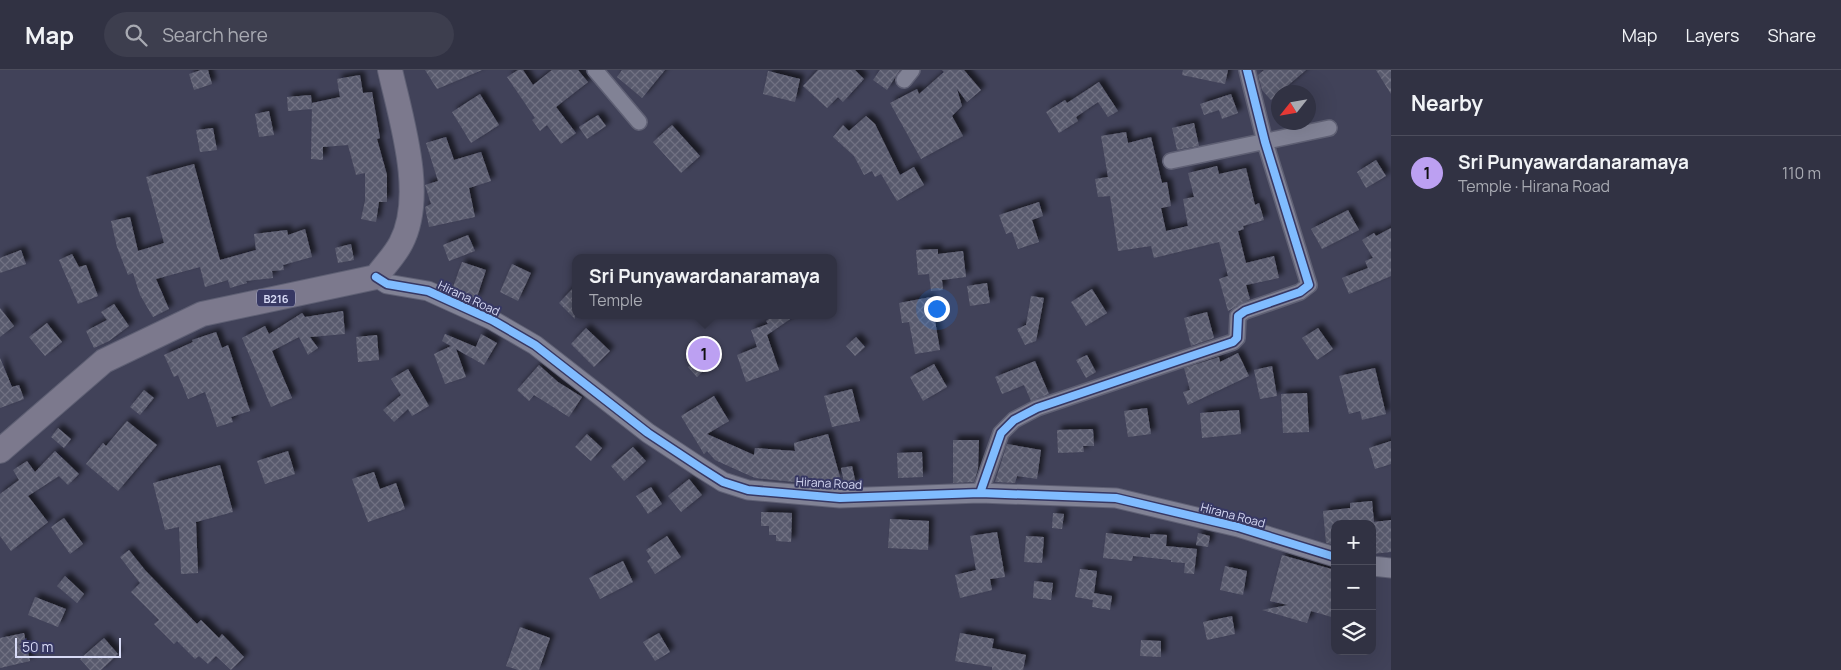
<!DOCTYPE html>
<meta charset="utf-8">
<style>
:root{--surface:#313243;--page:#3d3e4e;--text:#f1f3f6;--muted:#a8aab2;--line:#4c4d5c;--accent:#bca0f2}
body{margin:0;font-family:Manrope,sans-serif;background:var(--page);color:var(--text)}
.controls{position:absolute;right:15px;bottom:15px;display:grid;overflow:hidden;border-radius:10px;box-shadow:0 5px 20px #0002}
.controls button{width:45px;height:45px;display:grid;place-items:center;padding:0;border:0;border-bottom:1px solid var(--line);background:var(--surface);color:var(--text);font:25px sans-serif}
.compass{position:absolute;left:1271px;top:15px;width:45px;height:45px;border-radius:50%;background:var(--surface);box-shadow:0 5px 20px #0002;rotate:239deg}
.scale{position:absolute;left:15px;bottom:12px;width:106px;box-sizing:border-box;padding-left:5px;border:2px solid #d7daf5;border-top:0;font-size:14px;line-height:18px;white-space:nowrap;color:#d7daf5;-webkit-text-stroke:4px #373863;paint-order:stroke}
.you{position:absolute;left:936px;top:238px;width:18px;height:18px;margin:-12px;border:4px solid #fff;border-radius:50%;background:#1a73e8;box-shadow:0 0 0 8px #1a73e833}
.badge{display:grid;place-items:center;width:32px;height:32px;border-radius:50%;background:var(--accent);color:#111;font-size:16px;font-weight:700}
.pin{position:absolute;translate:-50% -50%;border:2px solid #fff;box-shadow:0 1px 5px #0006}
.popup{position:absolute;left:572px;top:184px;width:265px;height:65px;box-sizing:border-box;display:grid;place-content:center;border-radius:10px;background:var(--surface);filter:drop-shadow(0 1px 4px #0005);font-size:16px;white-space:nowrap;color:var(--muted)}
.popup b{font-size:19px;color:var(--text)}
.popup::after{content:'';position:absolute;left:50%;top:100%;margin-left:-10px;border:10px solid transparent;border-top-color:var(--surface)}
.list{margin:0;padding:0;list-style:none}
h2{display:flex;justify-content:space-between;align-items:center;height:65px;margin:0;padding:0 20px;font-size:21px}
h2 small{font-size:16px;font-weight:400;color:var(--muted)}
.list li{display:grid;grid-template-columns:32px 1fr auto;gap:15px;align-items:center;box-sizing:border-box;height:75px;padding:0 20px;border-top:1px solid var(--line)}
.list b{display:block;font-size:19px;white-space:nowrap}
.list p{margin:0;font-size:16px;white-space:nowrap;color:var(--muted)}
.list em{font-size:16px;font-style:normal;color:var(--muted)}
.icon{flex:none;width:28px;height:28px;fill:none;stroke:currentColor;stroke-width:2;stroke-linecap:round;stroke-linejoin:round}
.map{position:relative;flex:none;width:1391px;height:600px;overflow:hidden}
header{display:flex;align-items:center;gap:30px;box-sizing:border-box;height:70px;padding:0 25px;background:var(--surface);border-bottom:1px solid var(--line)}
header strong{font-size:24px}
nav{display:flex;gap:28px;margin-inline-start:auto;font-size:18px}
.search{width:350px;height:45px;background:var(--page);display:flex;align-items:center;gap:12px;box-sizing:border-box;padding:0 18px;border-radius:28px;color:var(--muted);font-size:19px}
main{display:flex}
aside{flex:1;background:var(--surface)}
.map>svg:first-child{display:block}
</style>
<header>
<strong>Map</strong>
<div class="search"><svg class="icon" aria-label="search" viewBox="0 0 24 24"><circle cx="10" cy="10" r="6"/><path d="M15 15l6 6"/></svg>Search here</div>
<nav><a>Map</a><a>Layers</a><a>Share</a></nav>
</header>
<main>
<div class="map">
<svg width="1391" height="600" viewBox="0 0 1391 600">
<defs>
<pattern id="building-cross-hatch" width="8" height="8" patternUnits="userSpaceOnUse" patternTransform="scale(1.25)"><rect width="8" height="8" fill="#595a6d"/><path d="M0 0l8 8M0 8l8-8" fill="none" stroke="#707182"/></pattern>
<filter id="shadow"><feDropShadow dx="4.5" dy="-4.5" stdDeviation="2.5" flood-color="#0009"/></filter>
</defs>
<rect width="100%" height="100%" fill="#414259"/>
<path fill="url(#building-cross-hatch)" filter="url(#shadow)" d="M201 0H208L212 14 194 20 189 4Z
M425 0H482L437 19Z
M518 0H523L533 15 552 0H578L588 12 556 37 576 63 561 74 547 55 540 61 532 50 535 48 507 7Z
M622 0H665L642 28 617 7Z
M818 0H855L864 9 843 32 838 27 827 38 803 16Z
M880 0H900L887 20 873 10Z
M942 0H964L981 20 967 32 957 19 962 36 952 46 963 66 921 89 890 33 917 19 919 24 944 2Z
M1183 0H1228L1225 14 1182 5Z
M1264 0H1306L1271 30 1262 20 1258 5Z
M1376 0H1391V24Z
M768 1 800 9 795 32 763 24Z
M360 5 363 23 372 22 380 68 377 69 387 105V132H379L376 152 361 149 365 131V103L356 105 348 75 323 77V90L311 89 312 33 340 27 337 9Z
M1099 12 1118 41 1108 47 1098 32 1076 47 1078 51 1059 63 1046 42 1065 30 1067 33Z
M480 24 499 55 471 73 452 42Z
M1231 24 1238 43 1222 49 1219 40 1204 45 1200 34Z
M311 25 312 39 288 41 287 27Z
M269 41 274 65 259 67 255 44Z
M598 45 606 56 587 69 579 57Z
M866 46 875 54 900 105 914 97 924 115 897 131 881 104 875 107 872 101 864 105 854 86 833 67 843 55 849 61Z
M1194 53 1199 76 1177 80 1172 58Z
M672 55 700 86 681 103 653 72Z
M213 58 217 80 200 82 196 60Z
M1126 62 1128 73 1151 67 1162 113 1167 112 1171 136 1161 138 1166 161 1188 156 1183 129 1194 127 1188 103 1217 96 1219 104 1246 98 1255 135 1259 133 1264 150 1243 156 1244 159 1238 161 1246 193 1274 186 1279 208 1246 215 1250 229 1228 241 1219 209 1228 206 1219 172 1154 188 1151 176 1118 181 1110 126 1098 127 1095 109 1108 107 1101 66Z
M446 67 454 90 481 82 491 111 469 118 475 147 429 157 425 137 431 134 425 115 438 111 426 73Z
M1376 90 1386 106 1366 118 1357 102Z
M194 94 220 190 256 180 254 164 287 160 288 165 305 159 312 187 283 195 284 200 272 201 273 208 246 211 247 213 230 218 228 210 205 217 200 197 156 209 169 239 153 247 140 225 133 203 128 205 117 177 111 151 130 147 138 181 164 173 146 107Z
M1039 132 1043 146 1032 150 1039 172 1018 179 1012 162 1006 164 999 145Z
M1348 140 1359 160 1322 179 1311 159Z
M1391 158V206L1349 224 1342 208 1368 198 1365 191 1373 188 1362 170 1374 163 1376 166Z
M468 165 475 181 449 191 443 175Z
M351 174 354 190 338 193 335 178Z
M938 179V184L963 181 966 207 942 210 943 220 931 221 929 204 918 205 916 180Z
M21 180 26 194 0 203V188Z
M72 184 79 197 86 195 98 226 78 234 59 190Z
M462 192 486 200 476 230 452 220Z
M512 194 531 203 518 231 500 222Z
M987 213 990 233 970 236 967 216Z
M575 216V249L559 233Z
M1092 219 1107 243 1086 256 1071 232Z
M1031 226 1044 228 1036 271 1025 275 1017 259 1026 255Z
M931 227 940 280 915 284 909 252 902 253 899 233Z
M114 234 129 256 109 271 94 278 86 261 107 250 101 242Z
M0 238 14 256 0 267Z
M343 241 345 264 310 267 318 278 308 285 299 267 272 281 292 328 271 337 242 268 265 256 269 264 302 243 305 247Z
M1207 242 1214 268 1191 276 1184 248Z
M775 245H796L767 265 779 300 746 312 737 285 757 277 751 260 768 254 766 251Z
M47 253 62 272 45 286 29 267Z
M586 258 610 281 594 297 571 274Z
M1318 258 1333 279 1317 290 1302 268Z
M216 262 222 278 228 275 250 341 231 347 233 352 217 357 205 322 188 329 178 305 174 307 164 285 193 272 192 270Z
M445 264 476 277 481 264 497 273 484 295 456 279 466 307 445 314 434 284 451 276 442 271Z
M377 265 379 290 358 292 356 267Z
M856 267 865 277 855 286 846 276Z
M1238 283 1249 306 1188 335 1183 322 1190 320 1184 298 1219 287 1220 292Z
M1087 285 1096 302 1086 308 1076 290Z
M699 286 708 296 697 307 688 297Z
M0 288 12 317 19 315 24 329 0 338Z
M1035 291 1049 324 1031 331 1024 315 1002 324 995 307Z
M934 294 947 317 923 331 910 307Z
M539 295 558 312 582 327 569 347 534 325 529 331 517 320Z
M1272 296 1277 326 1260 329 1254 300Z
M1375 298 1386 344 1362 350 1360 341 1349 344 1339 306Z
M408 299 429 336 412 346 408 339 394 352 383 340 401 325 391 309Z
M852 319 860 351 832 357 824 326Z
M144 320 154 328 140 345 130 337Z
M1307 323 1309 362 1283 363 1281 324Z
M714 326 729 351 707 364 754 385 755 378 795 381 794 373 828 364 840 407 814 414 755 408 715 390 707 381 704 384 681 346Z
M1147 338 1151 364 1128 367 1124 341Z
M1239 340 1241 364 1202 368 1200 343Z
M127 351 157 375 118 421 86 394 103 373 106 376Z
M58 358 71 369 64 378 51 367Z
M1093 359 1094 376H1083L1084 382 1058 383 1057 360Z
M587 364 602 378 591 391 575 377Z
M953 370H979L978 399 974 412 953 413Z
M1391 371V394L1375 399 1369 378Z
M1007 374 1041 380 1037 409 1017 406 1015 413 995 412Z
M633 377 646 391 624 411 611 396Z
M55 381 79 404 68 415 59 406 28 426 48 452 11 481 0 466V424L19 410 13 400 27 391 35 402Z
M288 381 295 404 265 414 257 391Z
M922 382 923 407 898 408 897 383Z
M220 395 233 442 196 452 198 503 181 504 179 457 165 460 153 413Z
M852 396 856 414 845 417 841 398Z
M374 402 380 419 396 413 405 439 368 452 352 409Z
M689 409 702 425 681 442 668 426Z
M651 417 662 434 648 444 636 426Z
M1372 431 1374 452 1391 450V482L1372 484V454H1335V475L1326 473 1323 441 1350 438V433Z
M761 442 792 443 791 472 776 471V465H769V456H761Z
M1053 443 1064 444 1062 459 1052 458Z
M64 448 83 474 70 484 51 457Z
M890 449 929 451 928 480 888 478Z
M997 462 1005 507 990 509 992 520 960 528 955 505 976 500 970 466Z
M1106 463 1150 468V464L1167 465 1166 476 1197 479 1194 504 1184 503 1185 493 1171 492V490L1133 486 1132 491 1103 488Z
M1198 463 1210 466 1208 477 1196 475Z
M667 466 681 487 655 504 647 491 651 488 646 480Z
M1026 466 1044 467 1042 493 1024 492Z
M129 480 145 500 197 554 201 550 219 568 222 564 244 587 231 600 216 586 208 594 199 586 195 589 177 571 174 574 154 554 159 550 131 522 140 513 120 487Z
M1282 485 1335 500V548L1311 541 1307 553 1262 540 1288 535 1270 531Z
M623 491 633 512 600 529 589 508Z
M1225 496 1247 501 1243 525 1220 520Z
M1080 499 1097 501 1093 530 1075 527Z
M65 506 84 524 77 533 57 516Z
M1034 511 1053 513 1051 530 1033 528Z
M1094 523 1112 526 1110 540 1092 537Z
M35 527 66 539 58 557 28 545Z
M1232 546 1235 564 1207 570 1203 552Z
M520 557 550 568 539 600H518L506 596Z
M24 563 30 591 0 598V568Z
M659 563 670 582 655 591 643 572Z
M960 563 994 569 992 578 1026 585 1023 600H992V597L955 591Z
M104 568 118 584 101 600H90L80 589Z
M1141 570 1161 571V587L1140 586Z"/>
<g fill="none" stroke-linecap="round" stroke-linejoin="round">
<g stroke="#5f6074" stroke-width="18">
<path id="minor" d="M595 0 639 52
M904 10 912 0
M1171 91 1329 58
M980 423 1001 363 1014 350 1037 338 1233 272 1237 268 1238 246 1245 241 1300 222 1309 215 1265 72 1247 0"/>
</g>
<g stroke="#5f6074" stroke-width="21">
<path id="tertiary" d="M376 207 387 214 428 221 492 250 535 275 648 363 701 398 723 412 748 420 840 428 980 423 1116 428 1238 457 1335 487
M1372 496 1391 498"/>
</g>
<g stroke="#5f6074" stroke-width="26">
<path id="primary" d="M0 381 104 291 202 244 376 207C384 196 395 185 401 173 426 126 401 49 390 0"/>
</g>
<use href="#minor" stroke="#818295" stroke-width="15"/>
<use href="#tertiary" stroke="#818295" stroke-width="19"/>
<use href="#primary" stroke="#7c798d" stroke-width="24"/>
<g stroke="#373863" stroke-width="11">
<path id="cycleway" d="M376 207 387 214 428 221 492 250 535 275 648 363 701 398 723 412 748 420 840 428 980 423 1116 428 1238 457 1335 487
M980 423 1001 363 1014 350 1037 338 1233 272 1237 268 1238 246 1245 241 1300 222 1309 215 1265 72 1247 0"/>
</g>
<use href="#cycleway" stroke="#80bcff" stroke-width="8"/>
</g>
<g text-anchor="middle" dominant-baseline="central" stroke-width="4" stroke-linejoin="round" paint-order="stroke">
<rect fill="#373863" stroke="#a7a9c9" stroke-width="1" x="257" y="219.5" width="38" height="17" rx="4"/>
<g font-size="11" font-weight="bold" fill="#d7daf5">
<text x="276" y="228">B216</text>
</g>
<g font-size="12" fill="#d7daf5" stroke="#373863">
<text transform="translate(469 228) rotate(25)">Hirana Road</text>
<text transform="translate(829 413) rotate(3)">Hirana Road</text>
<text transform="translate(1233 445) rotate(15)">Hirana Road</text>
</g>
</g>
</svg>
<div class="controls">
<button>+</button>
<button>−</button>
<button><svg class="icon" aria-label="layers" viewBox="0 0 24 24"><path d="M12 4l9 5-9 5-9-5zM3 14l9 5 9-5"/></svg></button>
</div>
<svg class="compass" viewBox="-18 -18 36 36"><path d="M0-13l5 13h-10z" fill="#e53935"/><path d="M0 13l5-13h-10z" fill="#a8aab2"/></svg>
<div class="scale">50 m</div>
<div class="you"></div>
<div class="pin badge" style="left:704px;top:284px">1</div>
<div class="popup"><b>Sri Punyawardanaramaya</b>Temple</div>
</div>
<aside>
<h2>Nearby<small></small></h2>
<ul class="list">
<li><span class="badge">1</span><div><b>Sri Punyawardanaramaya</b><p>Temple · Hirana Road</p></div><em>110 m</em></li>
</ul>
</aside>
</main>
